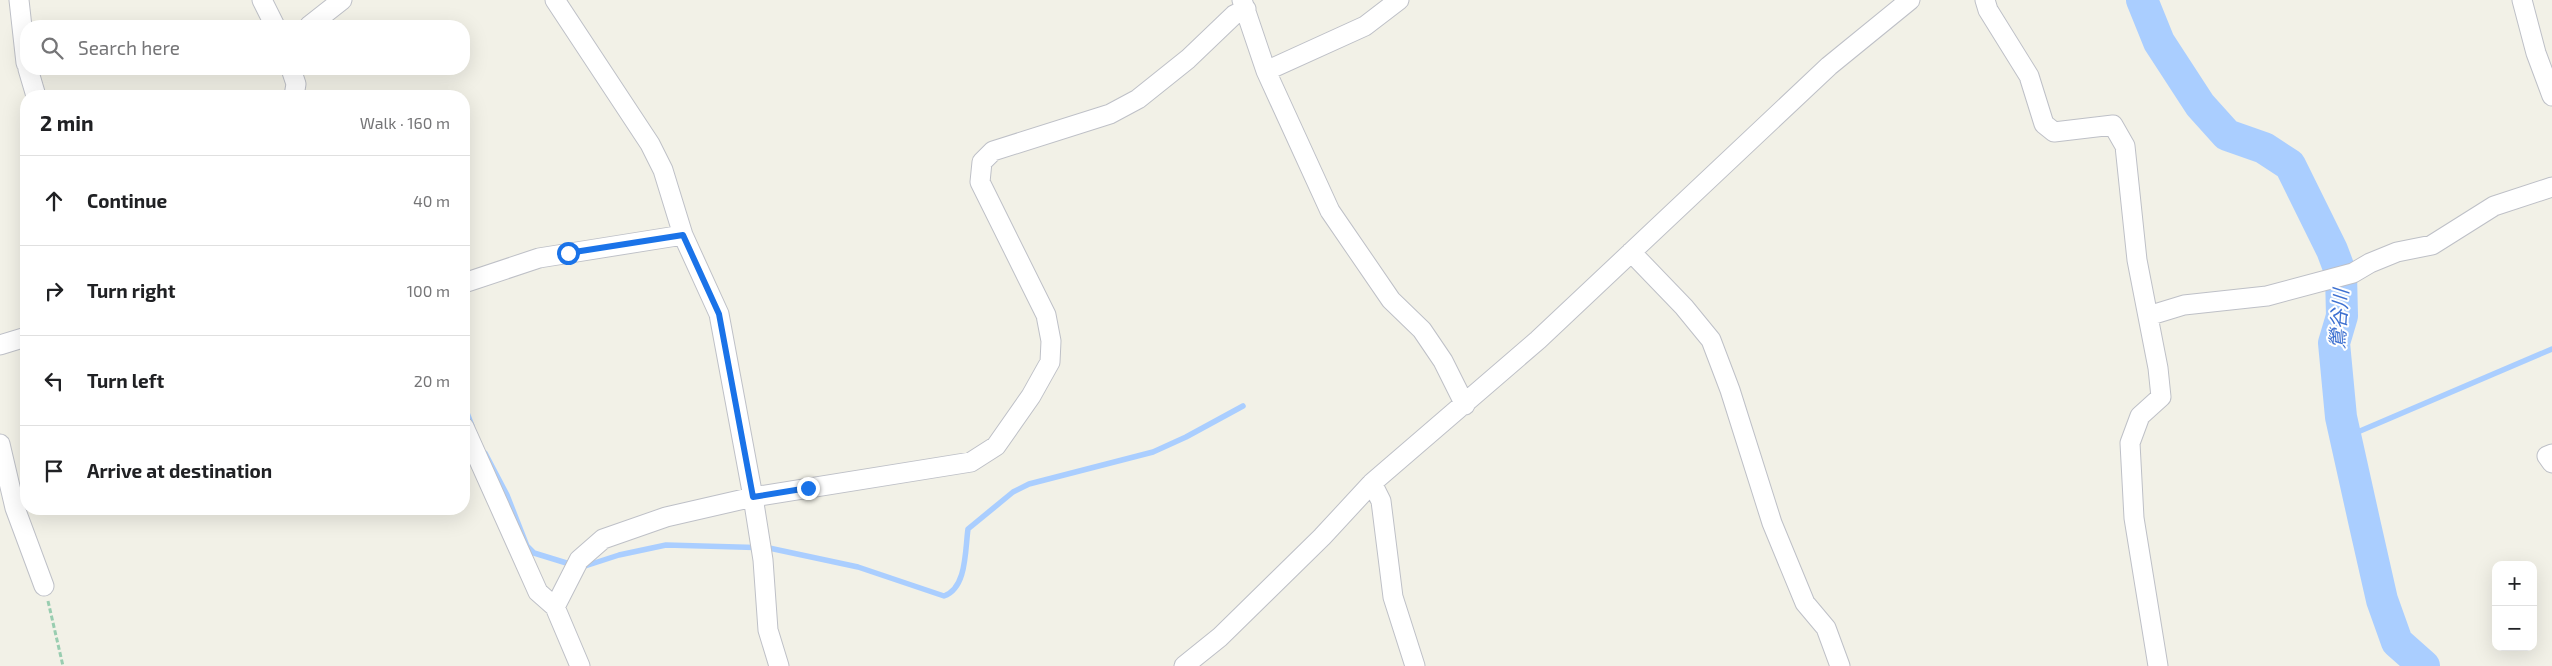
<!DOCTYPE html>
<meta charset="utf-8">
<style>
:root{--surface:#fff;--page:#f6f6f6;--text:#202124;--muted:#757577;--line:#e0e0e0}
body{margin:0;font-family:"Exo 2","Noto Sans JP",sans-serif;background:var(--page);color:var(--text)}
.controls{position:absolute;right:15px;bottom:15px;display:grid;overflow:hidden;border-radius:10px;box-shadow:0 5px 20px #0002}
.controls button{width:45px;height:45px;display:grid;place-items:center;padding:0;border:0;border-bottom:1px solid var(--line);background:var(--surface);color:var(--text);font:25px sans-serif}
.stop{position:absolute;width:15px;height:15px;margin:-11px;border:4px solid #1a73e8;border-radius:50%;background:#fff}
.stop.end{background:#1a73e8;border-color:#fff;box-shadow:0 1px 5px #0008}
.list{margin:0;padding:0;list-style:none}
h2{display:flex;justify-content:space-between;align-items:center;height:65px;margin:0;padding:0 20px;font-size:21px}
h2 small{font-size:16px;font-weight:400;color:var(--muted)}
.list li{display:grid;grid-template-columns:32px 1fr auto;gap:15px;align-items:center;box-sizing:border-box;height:90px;padding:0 20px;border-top:1px solid var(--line)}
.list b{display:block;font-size:19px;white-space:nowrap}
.list em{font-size:16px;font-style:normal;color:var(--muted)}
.icon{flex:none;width:28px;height:28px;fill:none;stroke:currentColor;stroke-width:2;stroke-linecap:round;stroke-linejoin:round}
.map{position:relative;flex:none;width:2552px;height:666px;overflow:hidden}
.search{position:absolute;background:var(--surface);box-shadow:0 5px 20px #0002;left:20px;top:20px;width:450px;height:55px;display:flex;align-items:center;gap:12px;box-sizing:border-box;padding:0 18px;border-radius:20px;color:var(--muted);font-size:19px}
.panel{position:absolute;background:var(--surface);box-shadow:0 5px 20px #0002;left:20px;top:90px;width:450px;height:425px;border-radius:20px}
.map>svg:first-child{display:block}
</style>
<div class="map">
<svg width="2552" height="666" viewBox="0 0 2552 666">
<rect width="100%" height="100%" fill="#f2f1e7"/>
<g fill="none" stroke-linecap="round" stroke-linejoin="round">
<path stroke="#aaceff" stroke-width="5.5" d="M464 405 472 426
M2346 437 2552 349
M485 453 507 495 527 546 534 553 573 565
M582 567 619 555 666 545 769 548 858 567 944 596C967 588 965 550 968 529L1013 492 1029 484 1153 452 1186 437 1243 406"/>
<path stroke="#aaceff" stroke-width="32" d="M2142 0 2159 42 2200 105 2227 135 2264 148 2290 165 2332 250 2341 274 2342 316 2334 343 2341 417 2365 525 2382 600 2397 642 2424 666"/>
<g stroke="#bec0c7" stroke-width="21">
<path id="street" d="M19 0 26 63
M262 0 275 26
M555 0 650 144 663 170 683 235 719 314 753 497 763 560 768 630 779 666
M1242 0 1266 71 1330 211 1391 300 1422 330 1443 361 1465 405
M1985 0 1988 10 2029 76 2044 124 2054 132 2113 125 2125 146 2137 260 2158 368 2161 397 2140 416 2130 443 2134 518 2158 666
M2522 0 2536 53 2552 96
M309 26 342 0
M28 69 36 96
M291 69 296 84 294 96
M1266 71 1365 26 1399 0
M1631 252 1684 307 1711 340 1730 390 1772 523 1805 603 1826 628 1840 666
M464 283 539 258 683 235
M2148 316 2184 305 2267 296 2353 273 2370 263 2397 252 2432 245 2494 206 2552 187
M0 345 26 337
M464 427 538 592 555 607 580 666
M0 444 15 508 44 586
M2552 454 2547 456 2552 463
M1372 483 1381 501 1393 597 1415 666
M555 607 579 560 603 539 666 517 753 497 971 462 996 446 1031 396 1050 362 1051 341 1046 315 980 182 982 162 993 151 1110 114 1138 99 1188 59 1234 15 1246 9
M1184 666 1220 637 1322 537 1372 483 1538 340 1829 66 1910 0"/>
</g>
<path stroke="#99cdb0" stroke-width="3" stroke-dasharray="5 2.5" stroke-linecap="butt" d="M48 601 63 666"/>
<use href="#street" stroke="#fff" stroke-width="19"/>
</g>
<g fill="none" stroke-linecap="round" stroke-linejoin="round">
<path stroke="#1a73e8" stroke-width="6" d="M568 253 683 235 719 314 753 497 808 488"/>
</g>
<g text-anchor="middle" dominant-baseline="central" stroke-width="4" stroke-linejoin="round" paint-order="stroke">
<g font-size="20" font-style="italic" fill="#3e71d1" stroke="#fff">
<text transform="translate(2338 319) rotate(-86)">鶯谷川</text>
</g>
</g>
</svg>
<div class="controls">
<button>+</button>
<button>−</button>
</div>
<div class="stop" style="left:568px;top:253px"></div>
<div class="stop end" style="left:808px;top:488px"></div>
<div class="search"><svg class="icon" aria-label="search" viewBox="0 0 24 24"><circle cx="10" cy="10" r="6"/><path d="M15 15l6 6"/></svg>Search here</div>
<section class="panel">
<h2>2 min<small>Walk · 160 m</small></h2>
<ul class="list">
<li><svg class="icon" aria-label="ahead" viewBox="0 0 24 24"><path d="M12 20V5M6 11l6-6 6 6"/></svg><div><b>Continue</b></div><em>40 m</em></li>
<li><svg class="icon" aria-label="right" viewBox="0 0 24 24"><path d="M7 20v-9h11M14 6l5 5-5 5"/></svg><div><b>Turn right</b></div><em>100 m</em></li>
<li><svg class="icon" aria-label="left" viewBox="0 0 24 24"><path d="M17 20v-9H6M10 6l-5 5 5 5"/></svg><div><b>Turn left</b></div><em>20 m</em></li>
<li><svg class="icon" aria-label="arrive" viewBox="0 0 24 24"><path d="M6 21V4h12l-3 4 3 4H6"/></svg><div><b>Arrive at destination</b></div></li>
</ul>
</section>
</div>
